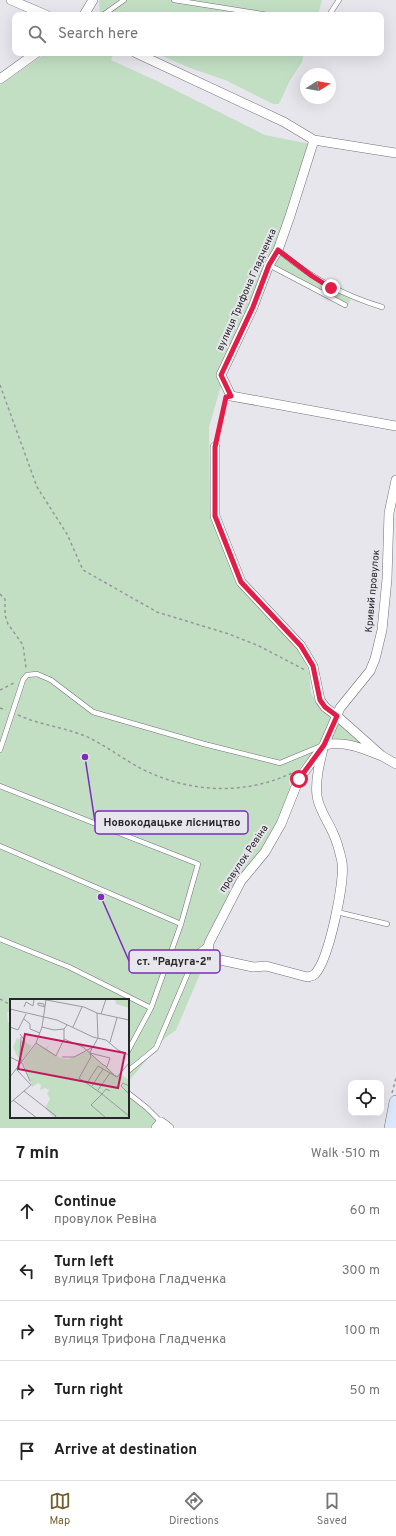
<!DOCTYPE html>
<meta charset="utf-8">
<style>
:root{--surface:#fff;--page:#f6f6f6;--text:#222;--muted:#767676;--line:#e0e0e0;--accent:#725f2e}
body{margin:0;font-family:Overpass,sans-serif;background:var(--page);color:var(--text)}
.controls{position:absolute;right:12px;bottom:12px;display:grid;overflow:hidden;border-radius:8px;box-shadow:0 4px 16px #0002}
.controls button{width:36px;height:36px;display:grid;place-items:center;padding:0;border:0;border-bottom:1px solid var(--line);background:var(--surface);color:var(--text);font:20px sans-serif}
.compass{position:absolute;left:300px;top:68px;width:36px;height:36px;border-radius:50%;background:var(--surface);box-shadow:0 4px 16px #0002;rotate:79deg}
.stop{position:absolute;width:12px;height:12px;margin:-9px;border:3px solid #e11d48;border-radius:50%;background:#fff}
.stop.end{background:#e11d48;border-color:#fff;box-shadow:0 1px 4px #0008}
.list{margin:0;padding:0;list-style:none}
h2{display:flex;justify-content:space-between;align-items:center;height:52px;margin:0;padding:0 16px;font-size:17px}
h2 small{font-size:13px;font-weight:400;color:var(--muted)}
.list li{display:grid;grid-template-columns:26px 1fr auto;gap:12px;align-items:center;box-sizing:border-box;height:60px;padding:0 16px;border-top:1px solid var(--line)}
.list b{display:block;font-size:15px;white-space:nowrap}
.list p{margin:0;font-size:13px;white-space:nowrap;color:var(--muted)}
.list em{font-size:13px;font-style:normal;color:var(--muted)}
.icon{flex:none;width:22px;height:22px;fill:none;stroke:currentColor;stroke-width:2;stroke-linecap:round;stroke-linejoin:round}
.map{position:relative;flex:none;width:396px;height:1128px;overflow:hidden}
.search{position:absolute;background:var(--surface);box-shadow:0 4px 16px #0002;left:12px;right:12px;top:12px;height:44px;display:flex;align-items:center;gap:10px;box-sizing:border-box;padding:0 14px;border-radius:8px;color:var(--muted);font-size:15px}
.sheet{height:352px;background:var(--surface)}
nav{display:flex;justify-content:space-around;align-items:center;box-sizing:border-box;height:56px;border-top:1px solid var(--line);background:var(--surface);font-size:11px;color:var(--muted)}
nav a{display:grid;justify-items:center;gap:2px}
nav .on{color:var(--accent)}
.map>svg:first-child{display:block}
</style>
<div class="map">
<svg width="396" height="1128" viewBox="0 0 396 1128">
<rect width="100%" height="100%" fill="#e8e6ed"/>
<path fill="#c2dfc4" d="M99 0H322L318 15H100Z
M46 53H114L111 60 157 81 265 135 310 144 287 216 264 270 221 386 209 427 210 516 238 584 301 653 309 673 311 693 321 710 341 722 360 739 358 745 342 739 322 742 289 781 291 793 280 821 205 953 203 967 176 1030 165 1038 128 1082V1000H11V1010L7 1013 8 1022 11 1026V1117H128V1089L158 1117 153 1128H0V85Z
M156 53H304L302 62 290 80 279 104H273L225 80 190 68Z
M279 254C298 274 326 286 351 299L348 305 330 298 274 266Z"/>
<g fill="none" stroke-linecap="round" stroke-linejoin="round">
<g stroke="#737077" stroke-width="5.5">
<path id="lane" d="M174 0 268 15
M103 15 124 0
M329 15 339 0
M278 250C309 277 342 295 382 307
M269 265 345 305
M0 750 23 680 27 675 37 674 51 680 93 712 204 744 280 763 321 746
M0 786 198 864 181 924 151 1008 128 1051
M0 846 181 924
M337 912 387 924
M0 939 69 967 151 1008
M128 1071 156 1048 196 954 208 944
M128 1093 147 1108 161 1122"/>
</g>
<g stroke="#737077" stroke-width="10">
<path id="street" d="M11 0 46 15
M84 15 93 0
M136 53 284 122 314 140 396 153
M0 79 36 53
M314 140 290 216 278 250 269 265 253 307 221 375 231 396 396 426
M215 447V516L241 582 301 646 313 666 320 700 325 707 337 716 382 756 396 764
M382 756C361 748 347 741 324 745 320 761 315 780 317 796 319 810 328 821 333 833 337 841 340 853 342 862 345 882 329 959 315 974 312 977 310 976 307 977L266 966 253 967 211 958 208 955 209 943 241 881 265 852 281 824 299 779 324 745 340 708 370 671 375 659 382 630 387 579 389 513 396 480
M156 1128 161 1122 169 1128"/>
</g>
<g stroke="#737077" stroke-width="14">
<path id="secondary" d="M391 1128 396 1102"/>
</g>
<path stroke="#98969c" stroke-width="1.5" stroke-dasharray="3 3" stroke-linecap="butt" d="M0 385 37 487 67 534 83 570 157 612 229 634 259 646 305 670
M217 439 225 402
M0 594 5 599V615L8 624 23 645 26 668
M0 690 16 682
M0 708 6 710
M18 715C40 725 63 727 85 736 106 745 125 761 146 771 193 793 245 795 292 773
M0 999 11 1005
M392 1093 396 1078"/>
<use href="#lane" stroke="#fff" stroke-width="4.5"/>
<use href="#street" stroke="#fff" stroke-width="9"/>
<use href="#secondary" stroke="#dce8fd" stroke-width="13"/>
</g>
<g fill="none" stroke-linecap="round" stroke-linejoin="round">
<path stroke="#e11d48" stroke-width="5" d="M299 779 324 745 337 716 325 707 320 700 313 666 301 646 241 582 215 516V447L226 397 231 396 221 375 253 307 269 265 278 250 312 276 331 288"/>
</g>
<g text-anchor="middle" dominant-baseline="central" stroke-width="4" stroke-linejoin="round" paint-order="stroke">
<g font-size="10" fill="#272629" stroke="#e8e6ed">
<text transform="translate(247 290) rotate(-66)">вулиця Трифона Гладченка</text>
<text transform="translate(373 591) rotate(-85)">Кривий провулок</text>
<text transform="translate(244 859) rotate(-56)">провулок Ревіна</text>
</g>
</g>
<g transform="translate(10 999)">
<rect width="119" height="119" fill="#e8e6ed"/>
<path d="M105 0H119V9L106 5ZM7 39 22 47 12 62 7 57 3 48ZM41 44 37 50 50 59 58 60 80 51V54L107 77 110 75 119 81V119H44L35 109 40 100 37 95 39 91 35 89 30 91 31 86 28 84 22 88 13 63 26 45 36 49Z" fill="#c2dfc4"/>
<path fill="none" stroke="#9b999f" stroke-width="1" d="M31 0 74 8 87 14 119 21M34 7V5L28 4V6L35 8M14 8 16 3 23 7 24 0M0 10 47 21 83 38 96 41 108 51 119 56M91 15 96 0M14 20 20 25V30L30 34M0 28 8 31 16 15M32 28 44 31 54 30 57 26M63 28 72 8M54 30V40L73 48 92 65 97 68 100 59 80 54 82 49M10 35 15 42 10 58 12 63M100 43 107 19M26 44 46 57 54 40M80 54 81 58 69 79 92 95 81 106 96 119M10 56 11 38M0 58 12 64 20 82M52 58H64L83 48 88 39 87 14M96 68 106 78M0 78 26 44 32 28 36 1M77 84 88 67 107 78 119 64M82 87 93 70M119 87 113 84 111 87 119 95M88 91 100 74M14 92 46 117 45 119M100 92 96 90 92 95 119 117M3 101 27 119M0 104 21 86 7 71"/>
<path fill="#c2185b" fill-opacity="0.15" stroke="#c2185b" stroke-width="2" d="M15 35 115 54 108 89 8 70Z"/>
<rect width="119" height="119" fill="none" stroke="#272629" stroke-width="2"/>
</g>
<path fill="none" stroke="#7b2cbf" stroke-width="1.5" d="M85 757L95 822M101 897L129 961"/>
<g fill="#7b2cbf" stroke="#e8e6ed" stroke-width="1.5">
<circle cx="85" cy="757" r="4"/>
<circle cx="101" cy="897" r="4"/>
</g>
<g fill="#e8e6ed" stroke="#7b2cbf" stroke-width="1.5">
<rect x="95" y="811" width="153" height="23" rx="4"/>
<rect x="129" y="950" width="91" height="23" rx="4"/>
</g>
<g font-size="11" text-anchor="middle" font-weight="bold" fill="#272629">
<text x="172" y="826">Новокодацьке лісництво</text>
<text x="174" y="965">ст. "Радуга-2"</text>
</g>
</svg>
<div class="controls">
<button><svg class="icon" aria-label="locate" viewBox="0 0 24 24"><circle cx="12" cy="12" r="6"/><path d="M12 2v4M12 18v4M2 12h4M18 12h4"/></svg></button>
</div>
<svg class="compass" viewBox="-18 -18 36 36"><path d="M0-13l5 13h-10z" fill="#e53935"/><path d="M0 13l5-13h-10z" fill="#767676"/></svg>
<div class="stop" style="left:299px;top:779px"></div>
<div class="stop end" style="left:331px;top:288px"></div>
<div class="search"><svg class="icon" aria-label="search" viewBox="0 0 24 24"><circle cx="10" cy="10" r="6"/><path d="M15 15l6 6"/></svg>Search here</div>
</div>
<section class="sheet">
<h2>7 min<small>Walk · 510 m</small></h2>
<ul class="list">
<li><svg class="icon" aria-label="ahead" viewBox="0 0 24 24"><path d="M12 20V5M6 11l6-6 6 6"/></svg><div><b>Continue</b><p>провулок Ревіна</p></div><em>60 m</em></li>
<li><svg class="icon" aria-label="left" viewBox="0 0 24 24"><path d="M17 20v-9H6M10 6l-5 5 5 5"/></svg><div><b>Turn left</b><p>вулиця Трифона Гладченка</p></div><em>300 m</em></li>
<li><svg class="icon" aria-label="right" viewBox="0 0 24 24"><path d="M7 20v-9h11M14 6l5 5-5 5"/></svg><div><b>Turn right</b><p>вулиця Трифона Гладченка</p></div><em>100 m</em></li>
<li><svg class="icon" aria-label="right" viewBox="0 0 24 24"><path d="M7 20v-9h11M14 6l5 5-5 5"/></svg><div><b>Turn right</b></div><em>50 m</em></li>
<li><svg class="icon" aria-label="arrive" viewBox="0 0 24 24"><path d="M6 21V4h12l-3 4 3 4H6"/></svg><div><b>Arrive at destination</b></div></li>
</ul>
</section>
<nav>
<a class="on"><svg class="icon" aria-label="map" viewBox="0 0 24 24"><path d="M3 6l6-2 6 2 6-2v14l-6 2-6-2-6 2zM9 4v14M15 6v14"/></svg>Map</a>
<a><svg class="icon" aria-label="directions" viewBox="0 0 24 24"><path d="M12 3l9 9-9 9-9-9zM9 14v-3h6M13 9l2 2-2 2"/></svg>Directions</a>
<a><svg class="icon" aria-label="saved" viewBox="0 0 24 24"><path d="M7 4h10v16l-5-4-5 4z"/></svg>Saved</a>
</nav>
